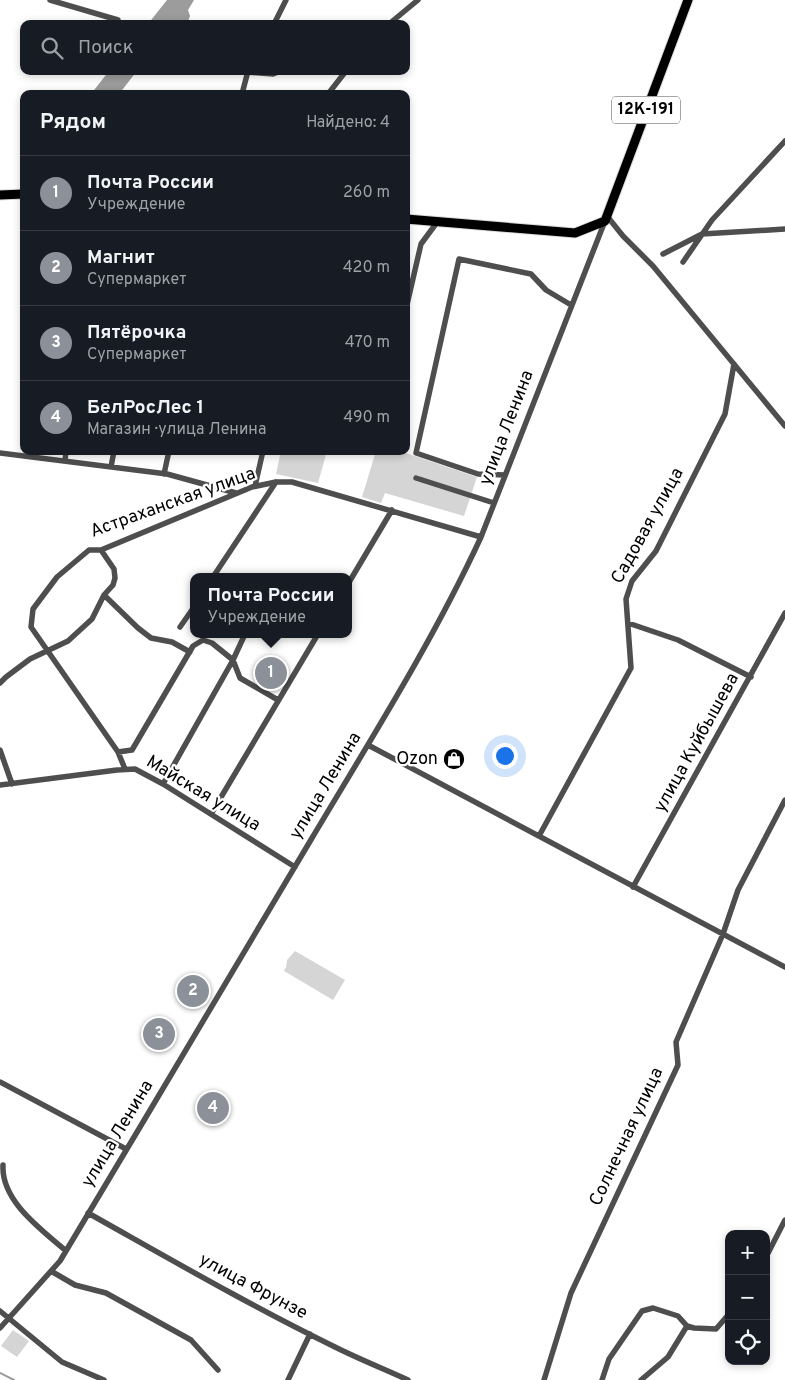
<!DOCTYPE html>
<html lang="ru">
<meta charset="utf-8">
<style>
:root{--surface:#171b24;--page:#20242c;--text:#f1f3f6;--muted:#9ea1a6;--line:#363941;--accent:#8c9099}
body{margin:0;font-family:Overpass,sans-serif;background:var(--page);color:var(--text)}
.controls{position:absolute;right:15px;bottom:15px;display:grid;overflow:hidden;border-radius:10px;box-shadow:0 2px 8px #0003}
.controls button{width:45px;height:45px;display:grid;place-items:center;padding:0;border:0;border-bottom:1px solid var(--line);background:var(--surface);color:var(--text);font:25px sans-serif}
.you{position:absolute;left:504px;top:755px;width:18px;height:18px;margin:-12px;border:4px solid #fff;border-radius:50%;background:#1a73e8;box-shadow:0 0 0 8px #1a73e833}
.badge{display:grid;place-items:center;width:32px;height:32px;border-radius:50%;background:var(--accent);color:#fff;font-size:16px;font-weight:700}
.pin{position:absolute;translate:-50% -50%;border:2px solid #fff;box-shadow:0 1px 5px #0006}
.popup{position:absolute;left:190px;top:573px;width:162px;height:65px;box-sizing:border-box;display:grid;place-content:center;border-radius:10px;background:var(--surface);filter:drop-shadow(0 1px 4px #0005);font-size:16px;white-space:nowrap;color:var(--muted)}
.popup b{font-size:19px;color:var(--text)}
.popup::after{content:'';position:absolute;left:50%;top:100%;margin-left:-10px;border:10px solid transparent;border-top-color:var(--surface)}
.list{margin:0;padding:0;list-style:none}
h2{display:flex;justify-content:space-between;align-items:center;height:65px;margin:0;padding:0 20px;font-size:21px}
h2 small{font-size:16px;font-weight:400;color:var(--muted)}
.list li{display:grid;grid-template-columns:32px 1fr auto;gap:15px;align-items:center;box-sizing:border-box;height:75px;padding:0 20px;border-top:1px solid var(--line)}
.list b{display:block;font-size:19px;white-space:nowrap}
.list p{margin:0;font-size:16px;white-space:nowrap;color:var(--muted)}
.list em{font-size:16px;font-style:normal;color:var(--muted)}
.icon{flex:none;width:28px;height:28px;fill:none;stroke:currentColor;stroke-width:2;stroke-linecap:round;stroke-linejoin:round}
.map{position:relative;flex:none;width:785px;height:1380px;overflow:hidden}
.search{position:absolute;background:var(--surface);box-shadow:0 2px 8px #0003;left:20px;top:20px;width:390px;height:55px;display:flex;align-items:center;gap:12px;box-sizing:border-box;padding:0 18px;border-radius:10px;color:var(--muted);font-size:19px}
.panel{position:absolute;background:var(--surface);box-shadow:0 2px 8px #0003;left:20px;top:90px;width:390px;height:365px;border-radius:10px}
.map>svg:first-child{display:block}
</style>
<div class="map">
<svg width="785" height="1380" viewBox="0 0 785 1380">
<rect width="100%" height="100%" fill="#fff"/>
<path fill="#d5d5d5" d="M281 451H327L318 483 276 474Z
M376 451H400L477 477 464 516 385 493 381 503 362 497Z
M295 951 345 980 333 1000 284 971 286 967 287 960Z
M13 1330 29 1341 17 1357 1 1346Z"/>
<path fill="#9c9c9c" d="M167 0H194L188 10 190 16 187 24H148Z
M109 71H137L119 94H91Z"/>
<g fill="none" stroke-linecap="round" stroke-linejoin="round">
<path stroke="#9c9c9c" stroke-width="2" d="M0 1373 14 1380"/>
<g stroke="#dbdbdb" stroke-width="11">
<path id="primary" d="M0 195 24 194
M406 219 575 233 605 221 688 0"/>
</g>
<path stroke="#4e4e4e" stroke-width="5.5" d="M50 0 118 20
M274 24 286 0
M389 24 418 0
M247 72 273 74 281 71
M242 94 248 71
M328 94 346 71
M607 216 623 236 653 266 785 426
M663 254 702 234 785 229
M683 262 712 220 785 141
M406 309 421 244 438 221
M0 453 167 474 236 493
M65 461 66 451
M111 467 114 451
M164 474 169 451
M505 475 478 474 416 453 459 259 531 274 546 290 571 305
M416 478 494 503
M255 486 263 451
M213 577 276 482
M348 584 392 510
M104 595 138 628 151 638 172 642 190 652
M628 623 678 640 751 677
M180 627 194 607
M0 683 6 677 30 659 68 641 92 619 104 595 113 585 115 578 114 569 101 550
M368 745 785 967
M0 750 12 784
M118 752 132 750 193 646 203 640 212 643 233 660 240 678 278 700
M125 769 118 752 31 627 33 609 57 577 89 550H101L252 487 276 482H292L481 537
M163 784 233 660 245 634
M0 785 117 770 135 769 163 784 295 867
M211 814 318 634
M539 836 631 668 626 599 632 581 656 551 725 414 734 364
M633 887 785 613
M0 1082 126 1149
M3 1165C1 1201 41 1229 66 1251
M88 1213C170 1259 251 1306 335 1347 359 1359 384 1369 408 1380
M766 1257 785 1220
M51 1271 75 1285 106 1293 191 1340 218 1370
M0 1311 62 1362 104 1380
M687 1326 694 1328 716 1329 729 1314
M0 1328 60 1261C144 1120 229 979 312 838 371 739 433 641 481 537L605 221
M288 1380 310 1334
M544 1380 571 1293 678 1065 676 1042 723 934 738 890 785 800
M602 1380 609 1359 642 1311 653 1308 678 1316 687 1326 668 1357 641 1380"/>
<use href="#primary" stroke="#000" stroke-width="9"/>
</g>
<defs>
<g id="shop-disc" transform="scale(1.125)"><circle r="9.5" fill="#000" stroke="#fff"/><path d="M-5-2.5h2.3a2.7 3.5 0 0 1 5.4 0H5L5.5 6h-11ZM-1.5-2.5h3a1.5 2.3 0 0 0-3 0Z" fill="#fff"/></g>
</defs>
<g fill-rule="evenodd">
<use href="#shop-disc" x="454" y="759"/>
</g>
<g text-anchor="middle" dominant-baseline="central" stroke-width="4.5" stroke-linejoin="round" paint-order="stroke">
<rect fill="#fff" stroke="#4c4c4c" stroke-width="1" x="612" y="96.5" width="68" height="27" rx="4"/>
<g font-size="16" font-weight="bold" fill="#000">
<text x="646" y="110">12К-191</text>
</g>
<g font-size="18" fill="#000" stroke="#fff">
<text transform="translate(507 428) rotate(-69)">улица Ленина</text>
<text transform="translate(173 503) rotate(-20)">Астраханская улица</text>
<text transform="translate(648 526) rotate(-61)">Садовая улица</text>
<text transform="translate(697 743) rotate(-61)">улица Куйбышева</text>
<text transform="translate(326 786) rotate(-59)">улица Ленина</text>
<text transform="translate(203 794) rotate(31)">Майская улица</text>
<text transform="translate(118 1134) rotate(-59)">улица Ленина</text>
<text transform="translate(627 1137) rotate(-65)">Солнечная улица</text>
<text transform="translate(253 1287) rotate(28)">улица Фрунзе</text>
</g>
<g font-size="18" fill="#000" stroke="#fff" text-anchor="end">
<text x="438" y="759">Ozon</text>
</g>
</g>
</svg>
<div class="controls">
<button>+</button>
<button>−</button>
<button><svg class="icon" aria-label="locate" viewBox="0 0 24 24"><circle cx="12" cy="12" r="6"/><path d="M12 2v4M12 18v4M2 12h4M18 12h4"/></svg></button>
</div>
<div class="you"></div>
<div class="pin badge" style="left:271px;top:673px">1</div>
<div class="popup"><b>Почта России</b>Учреждение</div>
<div class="pin badge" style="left:193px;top:991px">2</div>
<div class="pin badge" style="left:159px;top:1034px">3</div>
<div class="pin badge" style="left:213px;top:1108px">4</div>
<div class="search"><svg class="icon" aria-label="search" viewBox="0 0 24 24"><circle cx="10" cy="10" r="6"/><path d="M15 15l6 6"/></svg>Поиск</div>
<section class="panel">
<h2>Рядом<small>Найдено: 4</small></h2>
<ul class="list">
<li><span class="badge">1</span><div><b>Почта России</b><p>Учреждение</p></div><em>260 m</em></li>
<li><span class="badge">2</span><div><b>Магнит</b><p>Супермаркет</p></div><em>420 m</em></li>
<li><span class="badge">3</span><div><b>Пятёрочка</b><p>Супермаркет</p></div><em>470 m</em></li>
<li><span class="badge">4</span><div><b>БелРосЛес 1</b><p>Магазин · улица Ленина</p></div><em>490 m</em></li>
</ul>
</section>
</div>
